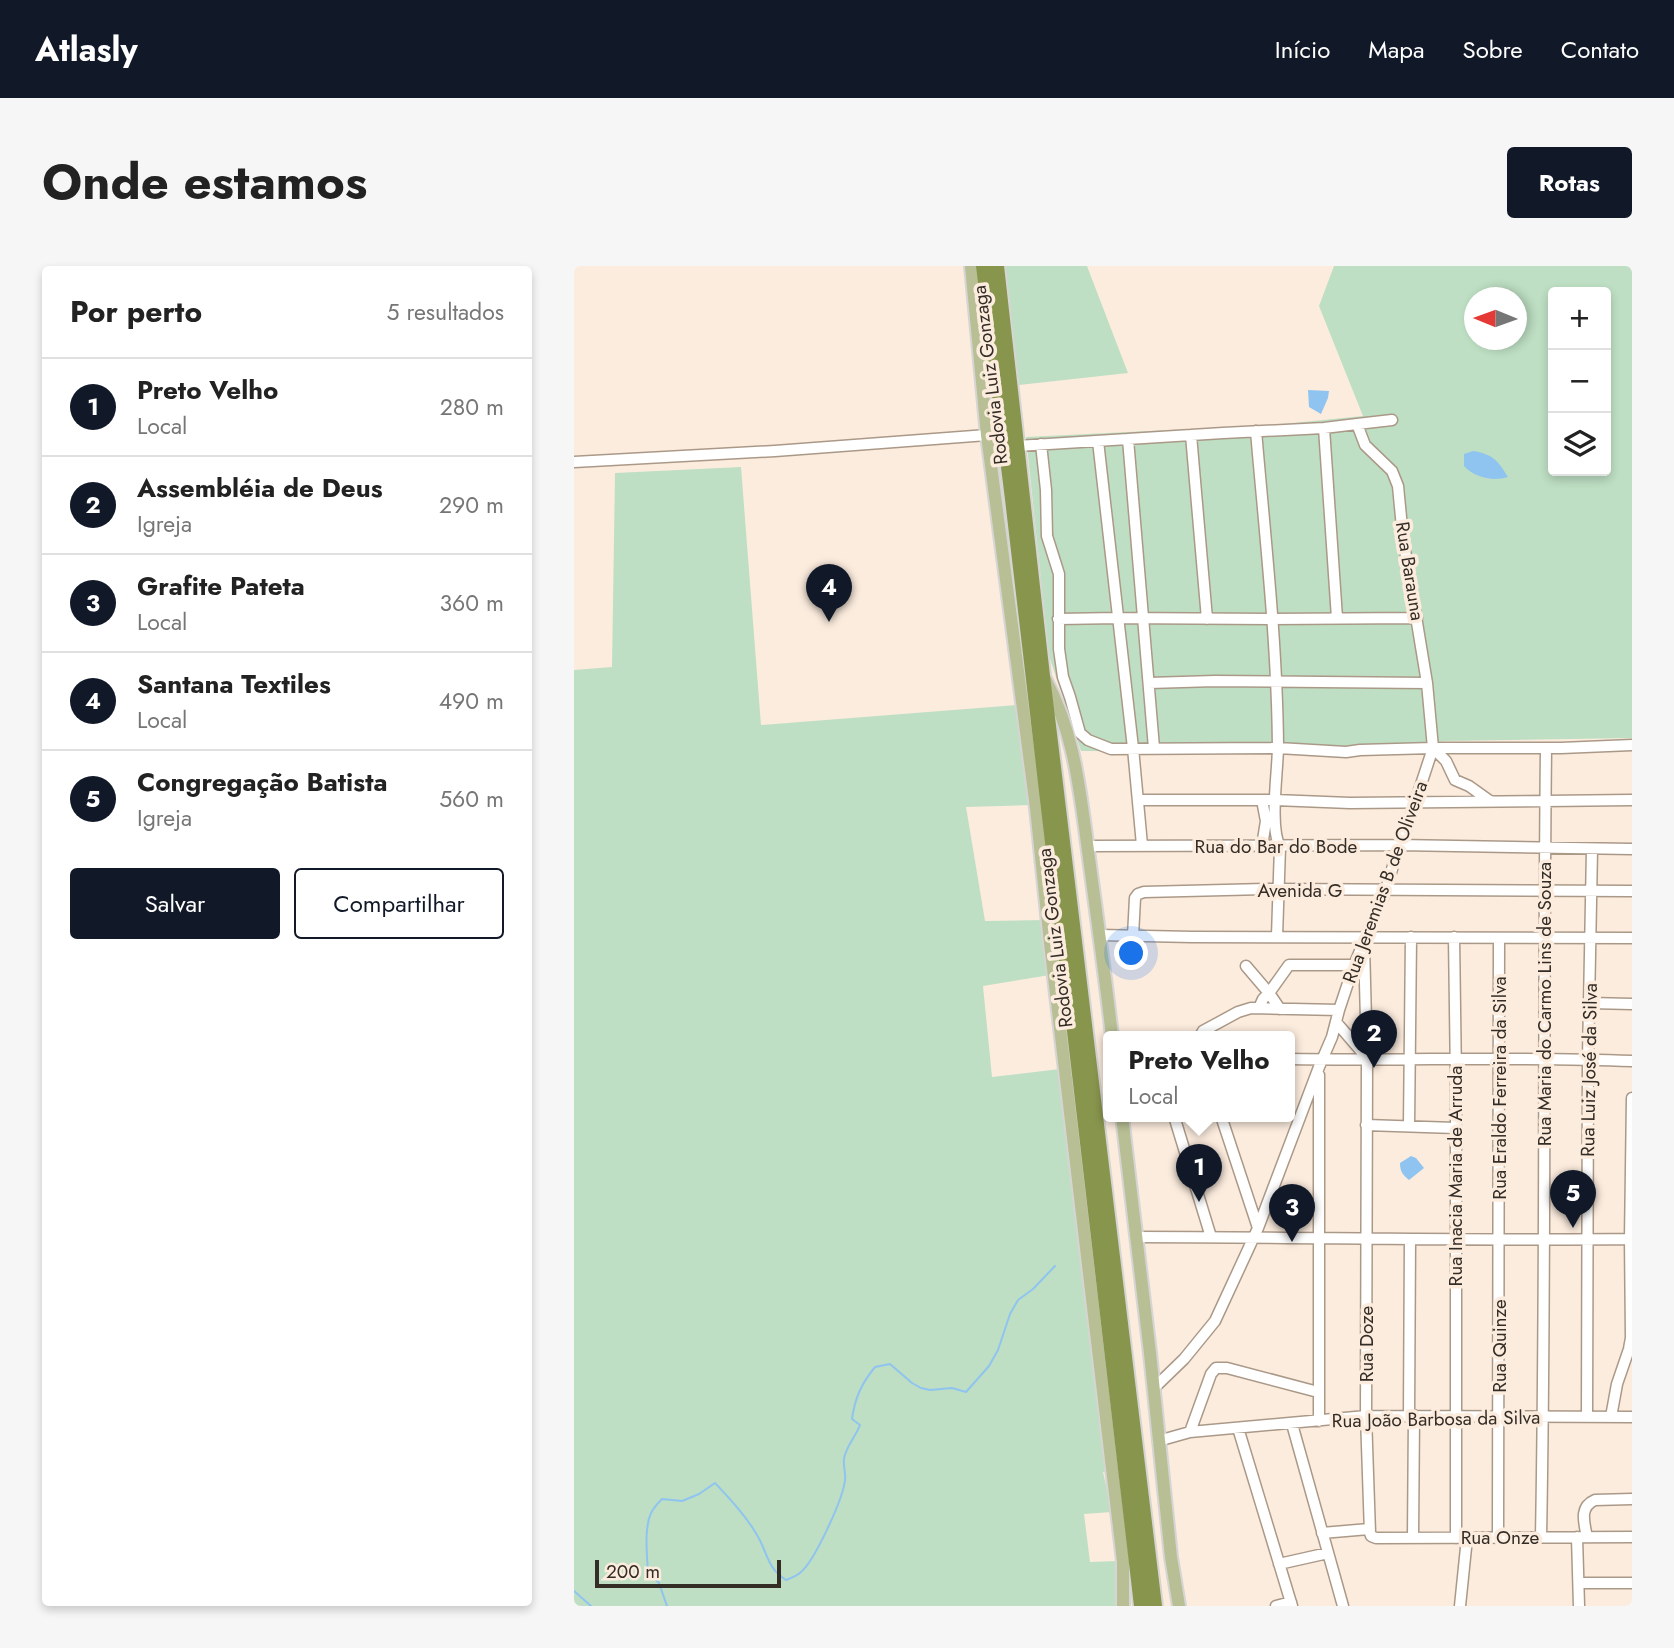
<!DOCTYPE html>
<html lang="pt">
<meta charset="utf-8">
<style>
:root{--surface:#fff;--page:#f6f6f6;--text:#222;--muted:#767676;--line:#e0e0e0;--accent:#111827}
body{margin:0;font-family:Jost,sans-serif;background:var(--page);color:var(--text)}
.controls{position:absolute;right:21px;top:21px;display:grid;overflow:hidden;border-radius:7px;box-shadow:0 4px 10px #0003}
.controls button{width:63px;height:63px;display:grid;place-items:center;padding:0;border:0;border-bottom:2px solid var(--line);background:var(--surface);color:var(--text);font:35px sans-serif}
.compass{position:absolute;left:890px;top:21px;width:63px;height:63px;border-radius:50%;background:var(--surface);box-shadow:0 4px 10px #0003;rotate:271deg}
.scale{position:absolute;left:21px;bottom:18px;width:186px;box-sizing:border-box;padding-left:7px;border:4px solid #342d26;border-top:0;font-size:19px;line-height:24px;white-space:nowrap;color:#342d26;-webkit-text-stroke:5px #fcecde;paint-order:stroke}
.you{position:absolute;left:558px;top:688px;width:24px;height:24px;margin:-18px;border:5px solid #fff;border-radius:50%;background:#1a73e8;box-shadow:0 0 0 10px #1a73e833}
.badge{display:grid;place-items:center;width:46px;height:46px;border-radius:50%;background:var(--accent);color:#fff;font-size:23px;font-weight:700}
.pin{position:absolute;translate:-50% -58px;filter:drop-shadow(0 2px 4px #0008)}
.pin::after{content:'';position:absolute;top:37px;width:24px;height:21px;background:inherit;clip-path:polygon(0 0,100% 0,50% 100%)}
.popup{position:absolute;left:529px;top:765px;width:192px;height:91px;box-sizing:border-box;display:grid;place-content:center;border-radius:7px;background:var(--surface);filter:drop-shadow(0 2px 5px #0005);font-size:23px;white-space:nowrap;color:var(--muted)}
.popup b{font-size:26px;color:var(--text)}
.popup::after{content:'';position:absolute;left:50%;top:100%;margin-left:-14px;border:14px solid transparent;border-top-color:var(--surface)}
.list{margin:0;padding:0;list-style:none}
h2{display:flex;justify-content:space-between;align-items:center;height:91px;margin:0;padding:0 28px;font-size:30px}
h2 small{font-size:23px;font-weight:400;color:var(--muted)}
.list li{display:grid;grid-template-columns:46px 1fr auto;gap:21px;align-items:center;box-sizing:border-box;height:98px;padding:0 28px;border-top:2px solid var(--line)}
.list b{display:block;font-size:26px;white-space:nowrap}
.list p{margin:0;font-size:23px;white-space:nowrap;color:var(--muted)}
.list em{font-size:23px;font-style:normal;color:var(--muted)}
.actions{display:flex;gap:14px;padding:21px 28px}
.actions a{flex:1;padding:16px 0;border:2px solid var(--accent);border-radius:7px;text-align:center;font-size:24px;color:var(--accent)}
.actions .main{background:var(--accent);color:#fff}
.icon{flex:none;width:38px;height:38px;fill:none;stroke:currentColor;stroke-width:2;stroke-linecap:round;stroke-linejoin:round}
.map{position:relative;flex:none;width:1058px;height:1340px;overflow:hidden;border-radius:7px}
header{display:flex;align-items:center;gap:42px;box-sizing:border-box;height:98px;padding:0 35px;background:var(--accent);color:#fff}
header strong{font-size:33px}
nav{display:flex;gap:38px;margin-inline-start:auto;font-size:24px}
.intro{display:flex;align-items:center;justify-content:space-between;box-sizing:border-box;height:168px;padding:0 42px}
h1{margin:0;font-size:49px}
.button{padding:18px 32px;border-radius:7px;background:var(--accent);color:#fff;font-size:24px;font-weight:700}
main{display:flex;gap:42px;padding:0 42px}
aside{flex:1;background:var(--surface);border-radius:7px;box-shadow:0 4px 10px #0003}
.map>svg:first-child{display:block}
</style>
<header>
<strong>Atlasly</strong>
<nav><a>Início</a><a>Mapa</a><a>Sobre</a><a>Contato</a></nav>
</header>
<div class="intro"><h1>Onde estamos</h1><a class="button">Rotas</a></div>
<main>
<aside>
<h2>Por perto<small>5 resultados</small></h2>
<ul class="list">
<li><span class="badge">1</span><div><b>Preto Velho</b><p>Local</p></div><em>280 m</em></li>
<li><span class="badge">2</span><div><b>Assembléia de Deus</b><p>Igreja</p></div><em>290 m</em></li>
<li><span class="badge">3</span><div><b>Grafite Pateta</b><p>Local</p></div><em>360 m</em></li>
<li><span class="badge">4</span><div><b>Santana Textiles</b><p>Local</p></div><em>490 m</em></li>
<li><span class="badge">5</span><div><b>Congregação Batista</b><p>Igreja</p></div><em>560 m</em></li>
</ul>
<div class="actions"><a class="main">Salvar</a><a>Compartilhar</a></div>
</aside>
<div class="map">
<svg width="1058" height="1340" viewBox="0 0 1058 1340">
<rect width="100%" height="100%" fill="#fcecde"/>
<path fill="#bedfc3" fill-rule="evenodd" d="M430 0H513L554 107 445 119Z
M760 0H1058V472L871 475 711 488 692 486 507 485 475 390 452 171 699 159 789 150 745 40ZM979 26H1032V205H979ZM900 32H942V74H900Z
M167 201 187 459 443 439 448 486 457 539 392 541 411 655 470 654 476 709 409 720 418 811 486 803 531 1206H529L538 1246 510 1248 516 1296 543 1295V1340H0V404L38 401 41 207Z"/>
<path fill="#90c4f0" d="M734 124 755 125 754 132 747 148 735 141Z
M899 185C918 188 924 194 934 211 919 216 900 211 890 200V188Z
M837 890 842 892 850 902 835 914C829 909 826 906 826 897Z"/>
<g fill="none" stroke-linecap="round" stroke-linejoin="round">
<path stroke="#90c4f0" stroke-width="2" d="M0 1325 17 1340
M93 1340 85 1317 74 1306C73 1290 70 1262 77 1247 80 1241 84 1237 88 1233L108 1235 125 1228 141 1217C156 1233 172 1250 183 1269 194 1287 192 1301 212 1314 217 1312 223 1310 227 1306 241 1294 269 1233 271 1214 272 1207 269 1200 270 1193 271 1182 282 1170 286 1159L278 1153C281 1131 288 1117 301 1101L316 1098 338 1117 347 1122 356 1124 378 1122 392 1126 415 1100 424 1084 436 1048 444 1034 459 1023 481 1000"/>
<g stroke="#ab9988" stroke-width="13">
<path id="minor" d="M783 158 818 154
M750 162 763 352
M682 165C691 270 703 375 704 480 704 505 695 560 706 581L703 670
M617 169 633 353
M554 173 580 482
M524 175 559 482 568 579
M467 178 472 224 473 270 485 308V383L489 411 496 431 506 467 514 474 537 483 704 482 772 486 786 484 859 482H987L1058 479
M443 180 649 167 750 162 783 158 791 179 818 205 824 220 829 272 853 417 859 482 832 564 825 579 812 624 780 699 765 744 758 771 745 801 684 962 641 1055 610 1093 579 1123
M0 196 201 185 413 169
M484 353 544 352 697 353 843 352
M575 417 641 415 853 417
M859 482 872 495 881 514 895 520 916 535
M564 534H701L776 537 1058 534
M514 580 825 579 1058 583
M688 580 692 555 688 534
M526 669 618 671 1058 672
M559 670 561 632 564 628 570 626 691 623 1058 625
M880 671 882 814V1272
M790 679 793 792 792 1150 796 1267 797 1270 802 1272 1058 1271
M672 700 695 727 689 733 685 742
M1016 737 1058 738
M706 743 695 727 715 699H780
M762 756 793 792
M626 770 629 765 664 746 677 742 765 744
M716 793C830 795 944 790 1058 795
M600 850 637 971
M647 850 684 962
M792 859 881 862
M835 860 837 671
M562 971C728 971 893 975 1058 973
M835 1149 836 973
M1013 1151 1014 793 1018 583
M1037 1151 1043 1118 1055 1083 1057 1072 1056 973 1058 832
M745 1155V809
M718 1158 769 1340
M664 1162 718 1340
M616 1166 637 1108 642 1102H653L744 1126
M584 1175 616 1166 792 1150 1058 1151
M748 1267 795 1263
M967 1271C972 1008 969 745 972 482
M1003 1271 1005 1340
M1013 1271C1010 1256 1005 1241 1021 1234L1058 1233
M839 1272 840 1149
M924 1272 925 672
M705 1298 754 1287
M1005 1317H1058
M702 1340 717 1336
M886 1340 893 1272"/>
</g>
<g stroke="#d6d5d4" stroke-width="16">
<path id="major" d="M397 0 413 169 462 542 476 677 549 1295V1340
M471 413C497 460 504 510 511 562 520 631 530 700 538 770
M548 850 576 1087 597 1291 605 1340"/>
</g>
<g stroke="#d6d5d4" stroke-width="18">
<path id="highway" d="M409 0 438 233 567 1340
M423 0 469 410 581 1340"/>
</g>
<use href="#minor" stroke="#fff" stroke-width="10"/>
<use href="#major" stroke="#b8bf94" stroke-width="12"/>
<use href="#highway" stroke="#88954d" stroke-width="14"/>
</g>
<g text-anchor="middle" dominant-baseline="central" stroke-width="7" stroke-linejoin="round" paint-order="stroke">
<g font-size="19" fill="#342d26" stroke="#fcecde">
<text transform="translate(416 109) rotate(-97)">Rodovia Luiz Gonzaga</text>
<text transform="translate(836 305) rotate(81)">Rua Barauna</text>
<text x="702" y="580">Rua do Bar do Bode</text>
<text transform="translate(811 616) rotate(-70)">Rua Jeremias B de Oliveira</text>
<text x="726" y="624">Avenida G</text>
<text transform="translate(481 672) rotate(-97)">Rodovia Luiz Gonzaga</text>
<text transform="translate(970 738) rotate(-90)">Rua Maria do Carmo Lins de Souza</text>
<text transform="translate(1015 804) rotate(-89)">Rua Luiz José da Silva</text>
<text transform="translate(925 822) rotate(-90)">Rua Eraldo Ferreira da Silva</text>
<text transform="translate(881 910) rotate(-90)">Rua Inacia Maria de Arruda</text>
<text transform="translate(792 1078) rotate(-90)">Rua Doze</text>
<text transform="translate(925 1080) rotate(-90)">Rua Quinze</text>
<text transform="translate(862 1153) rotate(-1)">Rua João Barbosa da Silva</text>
<text x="926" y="1271">Rua Onze</text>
</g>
</g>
</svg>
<div class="controls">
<button>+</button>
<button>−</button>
<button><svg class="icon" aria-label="layers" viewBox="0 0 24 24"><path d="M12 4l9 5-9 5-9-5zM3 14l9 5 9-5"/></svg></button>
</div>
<svg class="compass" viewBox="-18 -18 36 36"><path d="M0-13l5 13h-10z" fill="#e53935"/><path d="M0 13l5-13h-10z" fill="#767676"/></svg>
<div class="scale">200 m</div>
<div class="you"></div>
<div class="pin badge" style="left:625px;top:936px">1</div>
<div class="popup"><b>Preto Velho</b>Local</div>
<div class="pin badge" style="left:800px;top:802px">2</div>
<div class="pin badge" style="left:718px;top:976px">3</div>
<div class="pin badge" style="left:255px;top:356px">4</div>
<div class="pin badge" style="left:999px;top:962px">5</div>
</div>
</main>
